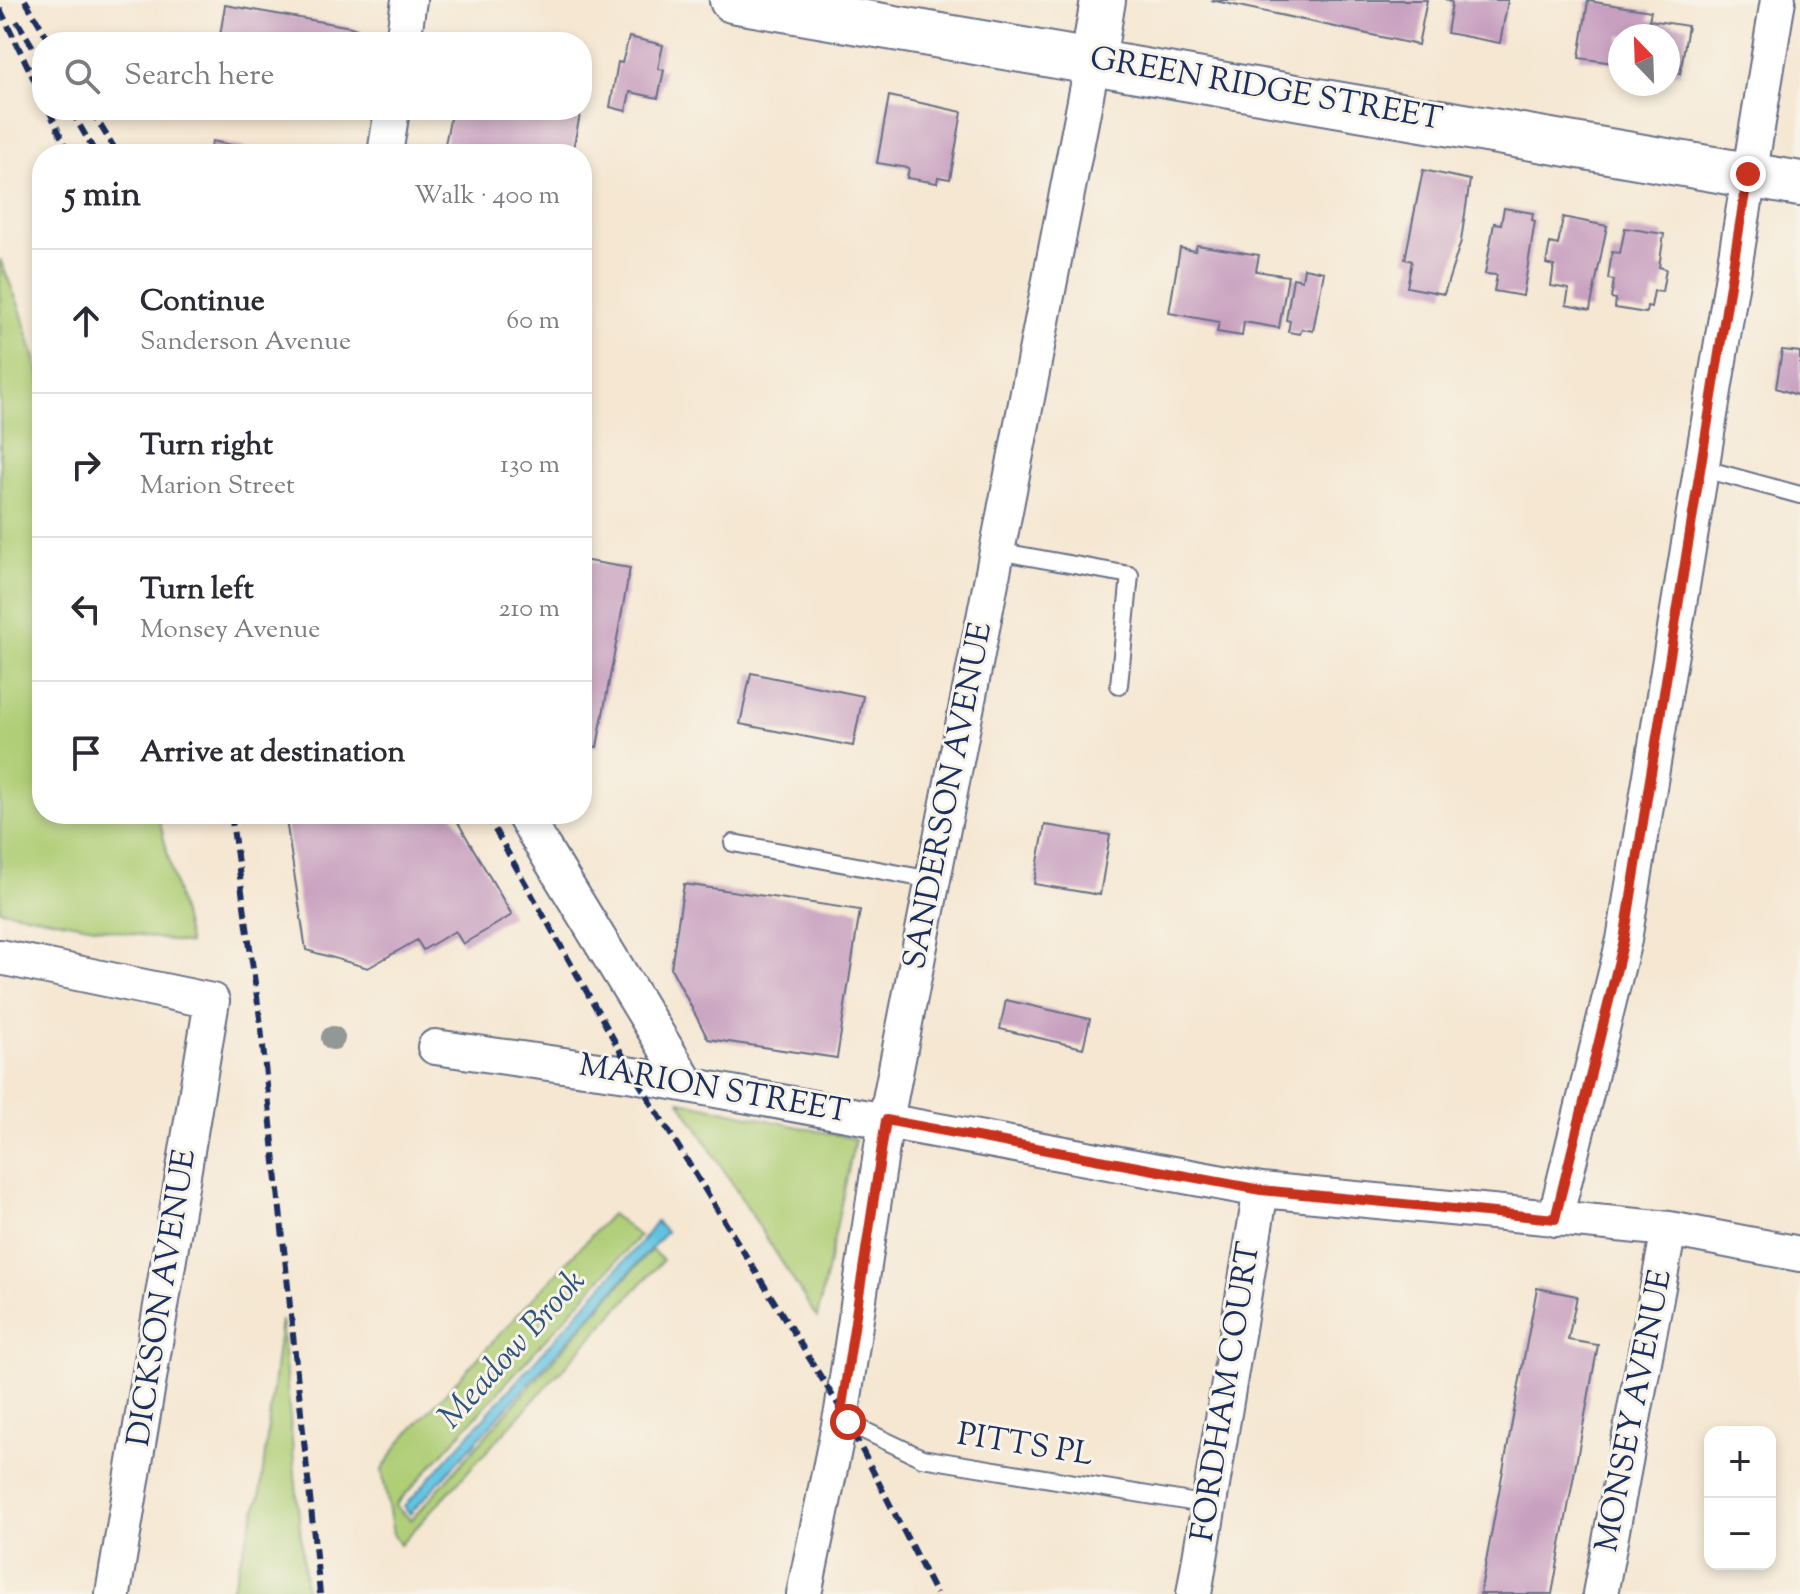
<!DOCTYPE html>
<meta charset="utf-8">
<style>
:root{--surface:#fff;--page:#f2f2f3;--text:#2b2b33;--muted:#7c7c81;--line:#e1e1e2}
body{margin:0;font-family:"Sorts Mill Goudy",serif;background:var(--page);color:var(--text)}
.controls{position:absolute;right:24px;bottom:24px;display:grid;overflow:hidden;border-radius:16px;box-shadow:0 4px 12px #0003}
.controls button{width:72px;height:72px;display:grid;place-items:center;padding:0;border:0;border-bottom:2px solid var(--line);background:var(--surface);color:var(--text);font:40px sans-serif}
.compass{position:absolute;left:1608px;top:24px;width:72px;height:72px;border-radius:50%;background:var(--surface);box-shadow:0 4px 12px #0003;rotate:337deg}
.stop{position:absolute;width:24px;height:24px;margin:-18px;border:6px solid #c8321e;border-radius:50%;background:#fff}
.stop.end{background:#c8321e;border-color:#fff;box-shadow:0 2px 8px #0008}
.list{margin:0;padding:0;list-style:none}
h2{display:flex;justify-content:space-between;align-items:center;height:104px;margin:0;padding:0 32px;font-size:34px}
h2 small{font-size:26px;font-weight:400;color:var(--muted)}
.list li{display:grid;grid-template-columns:52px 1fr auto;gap:24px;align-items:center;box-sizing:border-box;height:144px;padding:0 32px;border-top:2px solid var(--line)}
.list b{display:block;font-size:30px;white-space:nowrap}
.list p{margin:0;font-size:26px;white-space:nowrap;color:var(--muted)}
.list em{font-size:26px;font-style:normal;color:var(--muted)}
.icon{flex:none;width:44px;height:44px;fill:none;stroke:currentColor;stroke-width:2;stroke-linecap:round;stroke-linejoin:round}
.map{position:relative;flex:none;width:1800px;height:1594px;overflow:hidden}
.search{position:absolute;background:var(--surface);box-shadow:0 4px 12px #0003;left:32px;top:32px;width:560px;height:88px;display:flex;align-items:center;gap:20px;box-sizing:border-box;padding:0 28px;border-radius:32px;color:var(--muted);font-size:30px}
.panel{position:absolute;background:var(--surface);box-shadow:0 4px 12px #0003;left:32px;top:144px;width:560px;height:680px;border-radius:32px}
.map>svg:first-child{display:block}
</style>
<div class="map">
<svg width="1800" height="1594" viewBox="0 0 1800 1594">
<rect width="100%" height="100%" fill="#f7f3e8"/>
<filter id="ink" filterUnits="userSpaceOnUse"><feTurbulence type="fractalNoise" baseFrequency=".0125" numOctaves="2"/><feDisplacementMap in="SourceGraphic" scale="16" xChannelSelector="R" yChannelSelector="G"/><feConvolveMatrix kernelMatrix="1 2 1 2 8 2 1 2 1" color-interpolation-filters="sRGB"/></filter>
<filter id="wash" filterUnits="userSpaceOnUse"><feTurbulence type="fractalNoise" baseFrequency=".006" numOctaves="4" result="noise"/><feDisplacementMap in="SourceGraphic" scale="32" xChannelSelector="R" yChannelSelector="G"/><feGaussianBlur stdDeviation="1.8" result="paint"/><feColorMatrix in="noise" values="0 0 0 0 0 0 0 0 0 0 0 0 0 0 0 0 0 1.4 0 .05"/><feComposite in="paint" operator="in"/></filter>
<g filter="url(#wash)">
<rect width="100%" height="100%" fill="#f5e7d2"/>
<path fill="#afce76" stroke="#657e6a" stroke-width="2" d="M0 259 20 308 42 383V814H158L189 944 0 910Z
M680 1101 855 1139 817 1318Z
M611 1214 639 1236 395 1506 411 1520 651 1250 663 1260 400 1545 393 1534 382 1470 401 1441Z
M281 1320 306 1594H230L260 1495Z"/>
<path fill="#61c3e0" stroke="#3e799f" stroke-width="2" d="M656 1222 666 1232 410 1514 404 1507 642 1241Z"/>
<g id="blocks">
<path fill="#c79fbf" d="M1211 0H1427L1418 45Z
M1447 0H1508L1500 43 1447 33 1452 3Z
M1588 1 1651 11 1649 20 1688 26 1680 74 1668 72V36H1620V64L1579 58Z
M225 5 351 27 361 31 359 42H219Z
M629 37 663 45 658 69 664 70 658 98 630 92 626 111 610 107 618 62 622 63Z
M889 96 962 112 950 179 938 177 937 183 907 178 909 168 877 163Z
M452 110H581L572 154H443Z
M212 141 268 153V154H210Z
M1423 170 1470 180 1461 241 1444 294 1407 287 1412 261 1405 259Z
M1504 208 1533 213 1532 220 1535 221 1523 296 1494 291 1497 275 1485 274 1494 223 1501 224Z
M1563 217 1607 226 1590 310 1566 305 1569 289 1551 286 1554 266 1546 264 1550 243 1558 245Z
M1625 228 1664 234 1659 267 1666 269 1662 292 1654 291 1651 307 1647 306 1646 313 1615 308 1616 299 1611 298 1614 280 1608 279 1612 252 1620 253Z
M1197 245 1259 255 1256 271 1288 276 1279 328 1244 322 1242 336 1217 332 1219 322 1169 313 1180 248 1195 251Z
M1304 268 1324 272 1313 331 1302 329 1300 334 1288 332 1290 321 1286 320 1293 278 1302 280Z
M1782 350 1800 352V396L1776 388Z
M582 560 630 568 597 747 582 745Z
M751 673 863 696 853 746 740 724Z
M285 814H453L512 915 463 944 455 931 423 950 417 940 368 968 306 950Z
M1045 825 1110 835 1100 895 1034 884Z
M684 884 860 910 837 1058 708 1039 671 968Z
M1006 1000 1090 1019 1083 1048 1000 1029Z
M1537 1288 1577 1296 1568 1340 1598 1345 1552 1594H1480Z"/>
</g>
</g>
<g filter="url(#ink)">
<use href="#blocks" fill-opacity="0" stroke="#676f87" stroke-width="2"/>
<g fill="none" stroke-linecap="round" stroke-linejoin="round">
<g stroke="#676f87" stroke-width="20">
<path id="lane" d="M1701 468 1800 495
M997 551 1130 575 1119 685
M733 843 932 880
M840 1419 922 1458 1209 1505"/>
</g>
<g stroke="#676f87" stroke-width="38">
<path id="street" d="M403 42 409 0
M385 154 392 110
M523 814 688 1085
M0 957 212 1001 113 1594
M435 1047 634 1075 1261 1190 1669 1229 1800 1254
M1555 1219 1624 940 1778 0
M804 1594 842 1411 886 1120 1093 60
M1194 1594 1261 1190
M1600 1594 1669 1229"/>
</g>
<g stroke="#676f87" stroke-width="48">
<path id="secondary" d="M1093 60 1103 0"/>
</g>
<g stroke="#676f87" stroke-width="48">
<path id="primary" d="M732 0 1800 184"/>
</g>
<use href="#lane" stroke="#fff" stroke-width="16"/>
<use href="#street" stroke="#fff" stroke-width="34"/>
<use href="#secondary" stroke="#fff" stroke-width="44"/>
<use href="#primary" stroke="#fff" stroke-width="44"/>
<path stroke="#1b2f5e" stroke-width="6" stroke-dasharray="12 6" stroke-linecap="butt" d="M25 0 50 42
M0 9 42 96
M17 21 42 62
M49 110 69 154
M71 110 96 154
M91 110 118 154
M231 814 260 1018 320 1594
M486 814 634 1075 842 1411 936 1594"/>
</g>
<circle fill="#919896" cx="333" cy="1038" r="12"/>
</g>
<g fill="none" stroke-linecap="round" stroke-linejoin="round" filter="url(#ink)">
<path stroke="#c8321e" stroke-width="10" d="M848 1422 840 1419 886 1120 1261 1190 1555 1219 1624 940 1748 174"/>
</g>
<g text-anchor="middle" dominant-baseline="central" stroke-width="6" stroke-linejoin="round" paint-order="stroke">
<g font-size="32" fill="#1b2f5e" stroke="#f7f3e8">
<text transform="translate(1266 90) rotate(10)">GREEN RIDGE STREET</text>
<text transform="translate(949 796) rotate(-79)">SANDERSON AVENUE</text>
<text transform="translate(714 1090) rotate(10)">MARION STREET</text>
<text transform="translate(163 1298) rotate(-81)">DICKSON AVENUE</text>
<text transform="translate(1227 1392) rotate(-81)">FORDHAM COURT</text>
<text transform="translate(1635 1411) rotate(-79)">MONSEY AVENUE</text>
<text transform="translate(1025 1446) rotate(9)">PITTS PL</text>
</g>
<g font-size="34" font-style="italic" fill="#2c547e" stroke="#f7f3e8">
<text transform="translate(513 1350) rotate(-48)">Meadow Brook</text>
</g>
</g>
</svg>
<div class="controls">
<button>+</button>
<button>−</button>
</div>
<svg class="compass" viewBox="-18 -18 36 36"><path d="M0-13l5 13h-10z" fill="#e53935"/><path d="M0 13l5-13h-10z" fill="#7c7c81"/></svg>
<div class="stop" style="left:848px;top:1422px"></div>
<div class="stop end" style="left:1748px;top:174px"></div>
<div class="search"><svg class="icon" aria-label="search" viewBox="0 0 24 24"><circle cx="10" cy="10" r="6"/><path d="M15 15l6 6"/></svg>Search here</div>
<section class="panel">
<h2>5 min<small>Walk · 400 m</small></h2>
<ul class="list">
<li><svg class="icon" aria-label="ahead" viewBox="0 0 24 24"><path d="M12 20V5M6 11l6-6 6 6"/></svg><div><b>Continue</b><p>Sanderson Avenue</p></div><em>60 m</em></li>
<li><svg class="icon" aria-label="right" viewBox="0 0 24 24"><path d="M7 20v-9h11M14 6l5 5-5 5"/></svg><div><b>Turn right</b><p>Marion Street</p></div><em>130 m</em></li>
<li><svg class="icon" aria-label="left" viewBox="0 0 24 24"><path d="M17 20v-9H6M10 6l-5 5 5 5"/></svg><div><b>Turn left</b><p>Monsey Avenue</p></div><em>210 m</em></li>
<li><svg class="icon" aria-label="arrive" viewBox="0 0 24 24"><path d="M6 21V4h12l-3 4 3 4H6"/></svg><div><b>Arrive at destination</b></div></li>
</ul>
</section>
</div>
